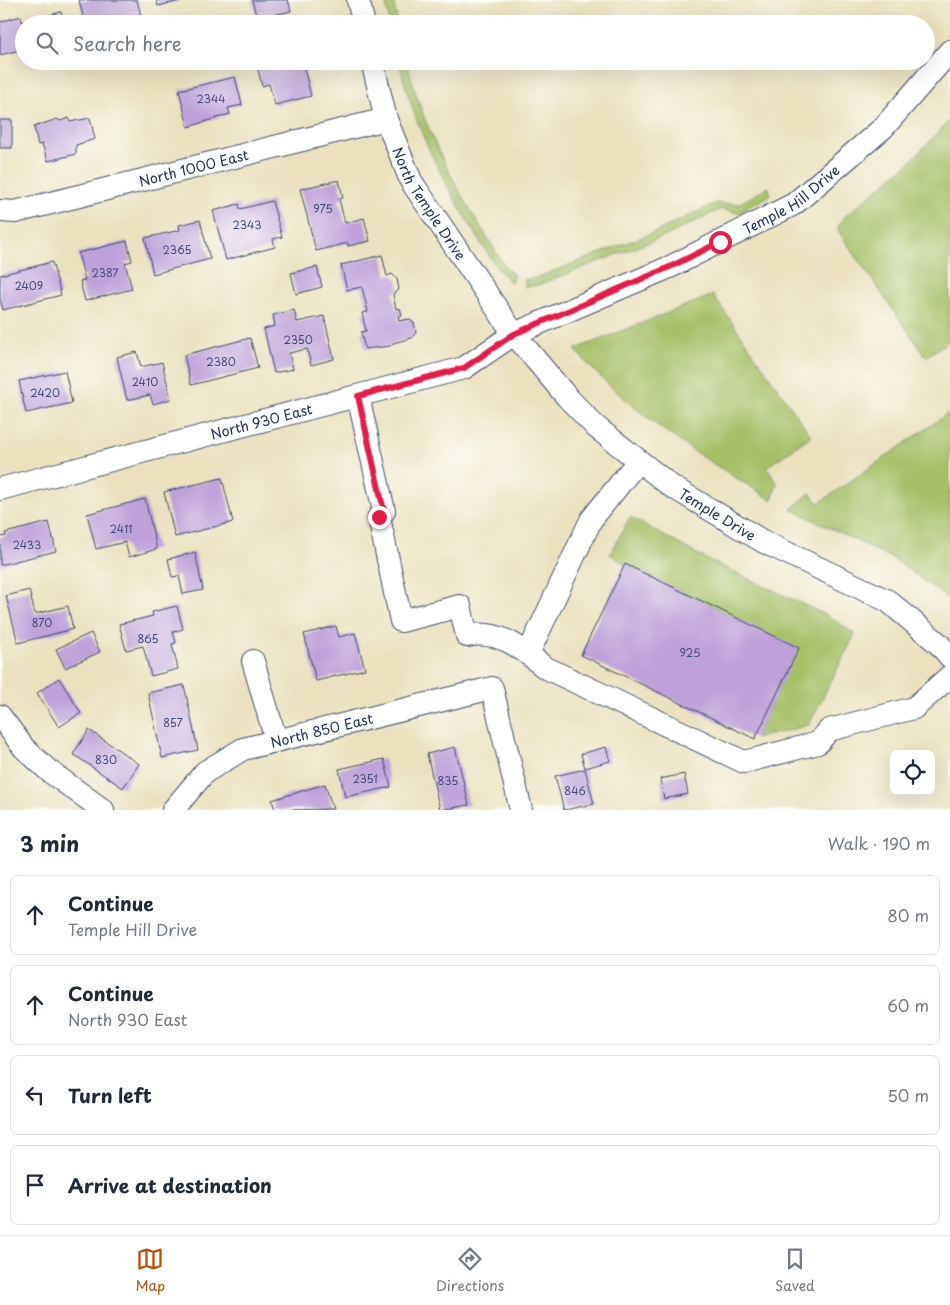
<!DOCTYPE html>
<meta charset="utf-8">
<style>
:root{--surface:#fff;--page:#f2f2f3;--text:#1f2937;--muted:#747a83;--line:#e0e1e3;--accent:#b45309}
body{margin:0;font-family:"Playpen Sans",sans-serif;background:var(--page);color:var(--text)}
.controls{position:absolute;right:15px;bottom:15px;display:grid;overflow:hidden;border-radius:8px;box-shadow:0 5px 20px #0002}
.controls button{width:45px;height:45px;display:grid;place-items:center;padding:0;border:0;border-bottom:1px solid var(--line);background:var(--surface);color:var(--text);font:25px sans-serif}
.stop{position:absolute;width:15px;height:15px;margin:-11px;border:4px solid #e11d48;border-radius:50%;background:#fff}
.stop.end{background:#e11d48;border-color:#fff;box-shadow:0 1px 5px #0008}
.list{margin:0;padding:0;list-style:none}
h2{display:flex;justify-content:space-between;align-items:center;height:65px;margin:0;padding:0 20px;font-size:21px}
h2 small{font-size:16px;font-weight:400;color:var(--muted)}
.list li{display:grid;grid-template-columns:32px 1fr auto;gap:15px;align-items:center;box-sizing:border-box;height:80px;margin:0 10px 10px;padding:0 10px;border:1px solid var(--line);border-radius:8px}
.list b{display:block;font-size:19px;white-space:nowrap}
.list p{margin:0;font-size:16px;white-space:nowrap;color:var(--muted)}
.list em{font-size:16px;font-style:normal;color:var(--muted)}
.icon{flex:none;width:28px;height:28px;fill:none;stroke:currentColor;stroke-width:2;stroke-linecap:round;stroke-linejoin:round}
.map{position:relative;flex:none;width:950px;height:810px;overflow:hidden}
.search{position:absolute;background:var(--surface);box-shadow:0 5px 20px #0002;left:15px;right:15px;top:15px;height:55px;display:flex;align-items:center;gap:12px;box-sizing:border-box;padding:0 18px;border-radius:28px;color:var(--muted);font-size:19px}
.sheet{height:425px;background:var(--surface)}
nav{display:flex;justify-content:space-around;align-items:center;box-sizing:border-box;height:70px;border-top:1px solid var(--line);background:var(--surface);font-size:14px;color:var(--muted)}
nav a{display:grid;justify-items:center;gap:2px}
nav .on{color:var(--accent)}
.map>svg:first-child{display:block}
</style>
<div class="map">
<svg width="950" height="810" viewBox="0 0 950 810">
<rect width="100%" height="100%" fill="#fdfcf7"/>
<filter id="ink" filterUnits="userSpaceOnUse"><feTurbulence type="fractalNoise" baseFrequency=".02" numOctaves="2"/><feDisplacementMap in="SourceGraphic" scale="10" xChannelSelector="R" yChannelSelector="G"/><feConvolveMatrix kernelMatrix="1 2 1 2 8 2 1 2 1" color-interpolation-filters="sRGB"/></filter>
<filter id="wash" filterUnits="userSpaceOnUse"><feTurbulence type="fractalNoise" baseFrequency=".0096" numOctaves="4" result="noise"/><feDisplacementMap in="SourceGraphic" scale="20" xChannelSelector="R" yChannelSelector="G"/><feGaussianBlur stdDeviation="1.12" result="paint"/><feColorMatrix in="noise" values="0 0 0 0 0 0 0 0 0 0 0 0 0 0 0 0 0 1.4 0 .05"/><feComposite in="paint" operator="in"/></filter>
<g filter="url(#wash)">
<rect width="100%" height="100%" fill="#ebe1be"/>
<path fill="#a6c066" stroke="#607862" d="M385 0H393L398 24H390Z
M399 61H407C425 140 464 200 506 268L514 275 511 283C496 269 486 251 475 233 441 179 413 124 399 61Z
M950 120V340L926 357 839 232 838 227 843 218 908 164Z
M769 187 770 195 739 213 721 209 668 235 538 285 525 287V279H533L655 232 716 203 738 204Z
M713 295 811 436 767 467 777 483 772 500C700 456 633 416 576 351V349Z
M950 412V600L894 559 791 509 810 493 819 503Z
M630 517 706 559 828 616 855 634 809 725 755 739 798 648 625 564 610 554Z"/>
<g id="blocks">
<path fill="#bea1d9" d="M79 0H137L143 24H85Z
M156 0H180V1L158 6Z
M252 0H288L291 11 257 19Z
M61 12 64 24H24V49L0 55V22L21 16 22 22Z
M302 61 311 96 275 105 269 84 262 86 256 62Z
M235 77 242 105 228 108 230 114 188 127 179 90Z
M69 118 70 122 90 118 95 139 76 145V154L48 161 42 144 38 145 34 127 57 119 60 121Z
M0 120H12V148H0Z
M339 180 343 198 339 199 345 223 364 218 370 241 348 246V243L316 251 300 189Z
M272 201 282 237 273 239 275 247 226 260 213 211 239 204 240 209Z
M200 220 210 259 153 274 145 238 180 230 179 225Z
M127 241 132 261 125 263 132 289 85 301 80 281 85 280 78 253Z
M382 255 387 276 392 274 397 279 399 289 393 294 396 309 400 308 402 315 398 316 399 321 409 319 414 323 416 332 412 338 393 343 390 346 365 349 361 332 366 331 362 313 368 312 362 287 347 290 341 265Z
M52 262 61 295 3 310 0 299V275Z
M317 267 322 287 296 294 291 273Z
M294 310 297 322 324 316 334 359 311 365 307 349 289 353 293 369 274 373 264 329 275 326 273 315Z
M250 338 258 368 191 385 184 355Z
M137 352 141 367 162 362 171 399 153 404 150 395 127 400 117 357Z
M65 371 72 403 26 413 19 381Z
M222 478 233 522 175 537 164 492Z
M145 499 157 549 129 557 125 542 96 549 87 514Z
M49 522 56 551 0 565V537L6 536 5 533Z
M195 552 203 590 183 594 179 576 172 577 168 559Z
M625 564 799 648 755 739 581 655Z
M29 590 35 614 68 606 73 629 18 643 6 596Z
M177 606 183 629 173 632 176 643 172 644 178 669 151 676 143 646 126 650 119 624 153 616 152 612Z
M336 626 339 637 355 633 365 669 316 681 304 634Z
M91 633 100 652 65 668 56 649Z
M59 678 81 713 59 727 37 693Z
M184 685 198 750 162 758 148 693Z
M89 730 139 764 123 788 73 754Z
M455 747 469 805 440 810 427 754Z
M606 747 610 761 585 768 581 754Z
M384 759 391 787 345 797 339 769Z
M585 769 594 804 564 810 555 776Z
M684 774 688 794 664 799 660 779Z
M325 784 333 809 275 810 272 800Z"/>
</g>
</g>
<g filter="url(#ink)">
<use href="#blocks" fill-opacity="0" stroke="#3a4a6c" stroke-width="1"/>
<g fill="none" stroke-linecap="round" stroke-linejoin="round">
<g stroke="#3a4a6c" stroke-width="24">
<g id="minor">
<path d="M358 0 364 24"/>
<path id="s1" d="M372 61 386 119 411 181 514 334 567 397 596 427 671 486 764 542 888 601 939 644 950 657"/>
<path id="s2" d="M0 211 15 212 386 119"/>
<path d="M358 396 384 511 379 517 401 621 460 606 467 636C498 629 522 648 544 667L744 762 818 743 829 730 914 708 950 676"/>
<path id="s3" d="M0 489 464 368 514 334 672 266 794 204 883 128 950 51"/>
<path d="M528 654 591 520 638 461"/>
<path d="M253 661 276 740"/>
<path d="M0 716 24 748 49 771 103 810"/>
<path id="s4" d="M173 810 205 772 243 749 492 688 521 810"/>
</g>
</g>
<use href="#minor" stroke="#fff" stroke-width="22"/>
</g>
</g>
<g fill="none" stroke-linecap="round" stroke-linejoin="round" filter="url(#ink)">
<path stroke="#e11d48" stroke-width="6" d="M379 517 384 511 358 396 464 368 514 334 672 266 720 242"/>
</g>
<g text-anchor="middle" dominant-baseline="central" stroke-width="4.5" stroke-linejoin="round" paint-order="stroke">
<g font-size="11" fill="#444c7d">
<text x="211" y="98">2344</text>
<text x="323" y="208">975</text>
<text x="247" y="224">2343</text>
<text x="177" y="249">2365</text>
<text x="105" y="272">2387</text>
<text x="29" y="285">2409</text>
<text x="298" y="339">2350</text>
<text x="221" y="361">2380</text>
<text x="145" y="381">2410</text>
<text x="45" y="392">2420</text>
<text x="121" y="528">2411</text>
<text x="27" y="544">2433</text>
<text x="42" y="622">870</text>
<text x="148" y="638">865</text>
<text x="690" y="652">925</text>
<text x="173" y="722">857</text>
<text x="106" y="759">830</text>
<text x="365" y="778">2351</text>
<text x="448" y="780">835</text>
<text x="575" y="790">846</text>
</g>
<g font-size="14" fill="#1b2f5e" stroke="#fdfcf7">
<text stroke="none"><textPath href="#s2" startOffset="199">North 1000 East</textPath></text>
<text stroke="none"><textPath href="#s3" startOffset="849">Temple Hill Drive</textPath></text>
<text stroke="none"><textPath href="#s1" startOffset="155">North Temple Drive</textPath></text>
<text stroke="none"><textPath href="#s3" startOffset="270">North 930 East</textPath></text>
<text stroke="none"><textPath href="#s1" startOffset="585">Temple Drive</textPath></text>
<text stroke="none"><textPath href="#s4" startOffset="175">North 850 East</textPath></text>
</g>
</g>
</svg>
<div class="controls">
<button><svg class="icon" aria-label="locate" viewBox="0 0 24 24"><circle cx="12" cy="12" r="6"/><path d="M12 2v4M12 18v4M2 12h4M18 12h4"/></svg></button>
</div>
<div class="stop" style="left:720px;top:242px"></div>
<div class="stop end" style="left:379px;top:517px"></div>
<div class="search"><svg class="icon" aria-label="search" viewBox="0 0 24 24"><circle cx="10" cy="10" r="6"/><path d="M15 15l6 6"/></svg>Search here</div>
</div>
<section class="sheet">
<h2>3 min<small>Walk · 190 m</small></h2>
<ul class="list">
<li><svg class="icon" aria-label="ahead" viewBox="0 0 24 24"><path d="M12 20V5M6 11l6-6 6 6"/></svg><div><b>Continue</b><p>Temple Hill Drive</p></div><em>80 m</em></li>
<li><svg class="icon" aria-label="ahead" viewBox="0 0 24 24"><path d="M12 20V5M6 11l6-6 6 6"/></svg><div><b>Continue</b><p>North 930 East</p></div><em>60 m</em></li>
<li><svg class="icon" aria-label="left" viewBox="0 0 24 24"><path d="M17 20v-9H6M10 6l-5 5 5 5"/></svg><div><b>Turn left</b></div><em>50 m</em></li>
<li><svg class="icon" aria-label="arrive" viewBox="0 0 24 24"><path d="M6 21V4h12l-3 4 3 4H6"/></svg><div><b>Arrive at destination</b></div></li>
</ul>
</section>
<nav>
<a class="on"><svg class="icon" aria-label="map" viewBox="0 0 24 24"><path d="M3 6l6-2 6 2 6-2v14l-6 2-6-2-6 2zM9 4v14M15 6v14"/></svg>Map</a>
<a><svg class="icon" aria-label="directions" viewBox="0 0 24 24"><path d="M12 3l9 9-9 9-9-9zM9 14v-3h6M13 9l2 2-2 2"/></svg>Directions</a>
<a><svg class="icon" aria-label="saved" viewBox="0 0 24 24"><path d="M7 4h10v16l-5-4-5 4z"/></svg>Saved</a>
</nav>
